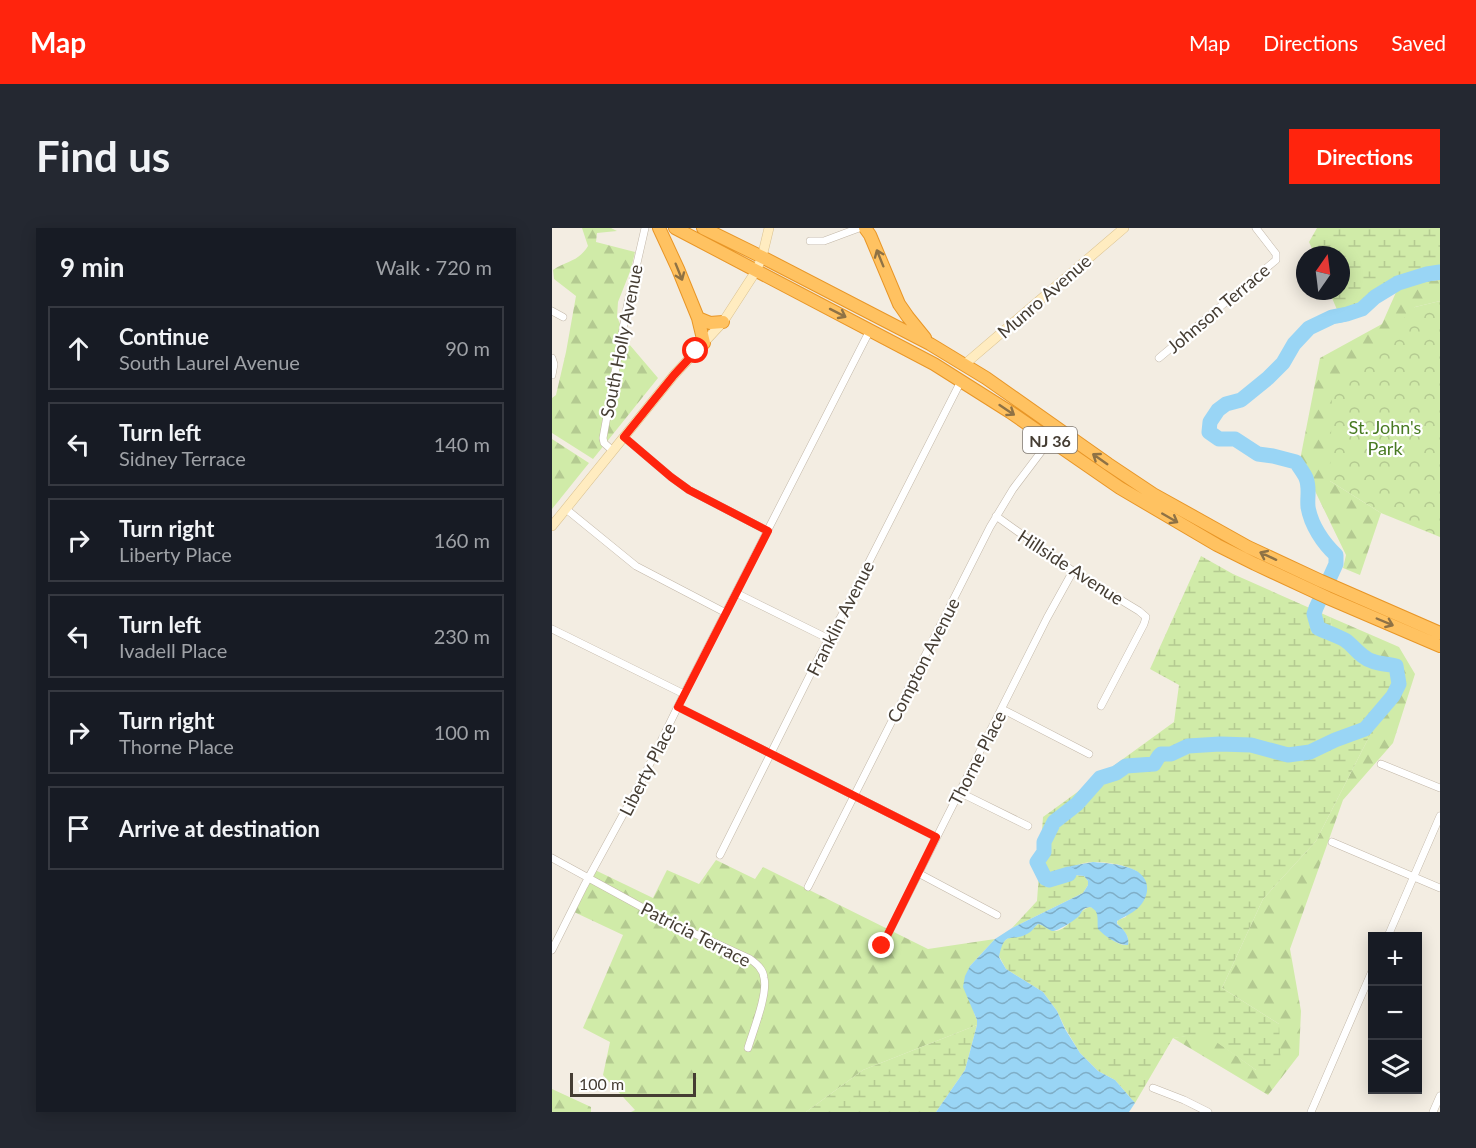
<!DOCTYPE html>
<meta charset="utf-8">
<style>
:root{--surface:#171b24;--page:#242831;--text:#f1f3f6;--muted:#9ea1a6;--line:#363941;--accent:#ff240d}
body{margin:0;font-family:Lato,sans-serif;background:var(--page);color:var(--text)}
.controls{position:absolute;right:18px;bottom:18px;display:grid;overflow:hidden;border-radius:0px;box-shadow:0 3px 15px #0003}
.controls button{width:54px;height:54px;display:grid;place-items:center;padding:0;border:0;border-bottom:2px solid var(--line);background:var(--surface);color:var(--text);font:30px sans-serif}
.compass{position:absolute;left:744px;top:18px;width:54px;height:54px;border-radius:50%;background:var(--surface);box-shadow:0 3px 15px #0003;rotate:14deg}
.scale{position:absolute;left:18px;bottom:15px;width:126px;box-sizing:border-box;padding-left:6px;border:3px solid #453d33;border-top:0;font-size:16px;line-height:21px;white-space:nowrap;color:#453d33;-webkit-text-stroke:4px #fff;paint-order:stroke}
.stop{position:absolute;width:18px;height:18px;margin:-14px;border:4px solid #ff240d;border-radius:50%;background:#fff}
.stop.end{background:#ff240d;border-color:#fff;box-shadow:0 2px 6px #0008}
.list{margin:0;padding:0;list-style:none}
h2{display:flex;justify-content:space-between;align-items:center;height:78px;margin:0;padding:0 24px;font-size:26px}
h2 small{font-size:20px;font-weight:400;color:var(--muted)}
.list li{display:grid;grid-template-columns:39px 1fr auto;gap:18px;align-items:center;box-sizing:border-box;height:84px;margin:0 12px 12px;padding:0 12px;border:2px solid var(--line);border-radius:0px}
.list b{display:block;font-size:22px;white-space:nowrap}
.list p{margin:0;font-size:20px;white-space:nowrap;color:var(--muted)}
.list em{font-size:20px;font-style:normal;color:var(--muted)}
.icon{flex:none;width:33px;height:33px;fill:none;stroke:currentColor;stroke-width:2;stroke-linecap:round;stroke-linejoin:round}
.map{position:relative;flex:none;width:888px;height:884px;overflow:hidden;border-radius:0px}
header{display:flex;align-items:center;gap:36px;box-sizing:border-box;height:84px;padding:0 30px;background:var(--accent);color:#fff}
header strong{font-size:28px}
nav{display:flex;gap:33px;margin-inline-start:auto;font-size:21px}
.intro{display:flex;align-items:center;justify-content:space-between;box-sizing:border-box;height:144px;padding:0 36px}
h1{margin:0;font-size:42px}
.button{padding:15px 27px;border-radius:0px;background:var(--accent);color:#fff;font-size:21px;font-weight:700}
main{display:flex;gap:36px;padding:0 36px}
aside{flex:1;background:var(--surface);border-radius:0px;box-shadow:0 3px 15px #0003}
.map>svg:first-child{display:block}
</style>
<header>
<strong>Map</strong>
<nav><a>Map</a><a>Directions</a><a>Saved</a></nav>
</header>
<div class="intro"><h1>Find us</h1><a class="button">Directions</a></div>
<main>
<aside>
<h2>9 min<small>Walk · 720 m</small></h2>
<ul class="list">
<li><svg class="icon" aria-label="ahead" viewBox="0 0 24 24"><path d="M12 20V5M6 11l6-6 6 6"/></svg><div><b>Continue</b><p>South Laurel Avenue</p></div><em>90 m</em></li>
<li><svg class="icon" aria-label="left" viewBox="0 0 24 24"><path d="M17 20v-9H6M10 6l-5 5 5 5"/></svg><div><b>Turn left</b><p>Sidney Terrace</p></div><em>140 m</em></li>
<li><svg class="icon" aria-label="right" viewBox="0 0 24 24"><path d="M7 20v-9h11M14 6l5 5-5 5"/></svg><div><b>Turn right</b><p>Liberty Place</p></div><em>160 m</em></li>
<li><svg class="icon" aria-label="left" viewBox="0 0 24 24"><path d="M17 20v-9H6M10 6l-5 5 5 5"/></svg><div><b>Turn left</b><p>Ivadell Place</p></div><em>230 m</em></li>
<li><svg class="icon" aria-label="right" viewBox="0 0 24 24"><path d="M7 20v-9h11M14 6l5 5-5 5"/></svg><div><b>Turn right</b><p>Thorne Place</p></div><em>100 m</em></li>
<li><svg class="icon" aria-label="arrive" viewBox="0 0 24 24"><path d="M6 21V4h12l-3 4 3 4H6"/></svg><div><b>Arrive at destination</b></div></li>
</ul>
</aside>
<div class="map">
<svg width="888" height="884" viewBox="0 0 888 884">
<defs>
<pattern id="forest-firs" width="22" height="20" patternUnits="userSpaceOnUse" patternTransform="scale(1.5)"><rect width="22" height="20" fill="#d0eba8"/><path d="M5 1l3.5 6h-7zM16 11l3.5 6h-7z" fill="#b4ca91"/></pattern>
<pattern id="wetland-marsh" width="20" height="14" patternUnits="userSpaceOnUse" patternTransform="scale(1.5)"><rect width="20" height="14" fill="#d0eba8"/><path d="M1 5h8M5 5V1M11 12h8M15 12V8" fill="none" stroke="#b4ca91"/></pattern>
<pattern id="park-crowns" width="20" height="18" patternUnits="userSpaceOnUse" patternTransform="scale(1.5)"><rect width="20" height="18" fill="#d0eba8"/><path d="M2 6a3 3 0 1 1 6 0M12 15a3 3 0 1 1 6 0" fill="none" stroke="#b4ca91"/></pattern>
<pattern id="water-waves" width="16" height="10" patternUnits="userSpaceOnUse" patternTransform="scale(1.5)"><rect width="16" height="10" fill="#99d5f5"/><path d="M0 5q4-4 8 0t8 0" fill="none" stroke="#7faec7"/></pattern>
</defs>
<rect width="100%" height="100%" fill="#f3ede2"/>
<path fill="url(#forest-firs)" d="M30 0H59L65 3 45 5 44 14 83 24 79 41 66 74 65 89 77 116 106 150 41 231 0 205V170L4 167 14 124 24 68 2 51 1 42C16 32 26 34 36 18Z
M888 52V73L863 79 778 253 829 285 808 347 791 340 794 327 748 232 768 130 830 96 845 62 868 54Z
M0 211 37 235 0 281Z
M778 389 847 419 863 446 841 515 791 572 738 721 749 783 747 827 716 867 621 810 653 805 704 842 727 796 670 760 711 671 764 613 816 511 842 452 780 401Z
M164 632 203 651 211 639 376 721 443 711 418 738 422 785 425 792V797L311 842 254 884H79L83 882 51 847 58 814 31 800 71 707 22 684 43 642 101 670 115 642 147 656Z
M0 861 39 879V884H0Z"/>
<path fill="url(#wetland-marsh)" d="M765 0H888V37L786 84 777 63H789V27H763L757 14Z
M649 328 681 346 778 389 780 401 842 451 816 511 764 613 711 671 670 760 727 796 729 841 704 842 653 806 621 810 583 875 563 852 546 843 528 825 513 800 505 783 491 764 454 741 447 728C448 720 450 711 460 709 463 708 467 709 470 707 477 705 480 701 486 696 493 697 499 703 504 703 517 701 527 681 538 679L544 681 552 706C559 711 567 718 576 717 578 706 570 702 565 695L566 692 574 689 586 644C574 636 543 631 529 636 519 639 508 646 499 651L523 647 532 648 536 653V657L531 665 460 700 485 673 491 589 622 494 627 457 598 441Z
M425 797 413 842 384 884H254L311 842Z"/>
<path fill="url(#park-crowns)" d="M888 73V309L829 285 778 253 780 164 863 79Z"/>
<path fill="url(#water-waves)" d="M888 37V52C870 54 847 58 832 68 817 79 807 92 787 95L784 89 786 84Z
M541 634C553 635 567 636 578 640 599 647 600 667 585 681 579 686 571 689 565 693V696C572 701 578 709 576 717 565 717 554 709 546 701 545 692 548 683 538 679 531 680 531 682 527 688 523 692 505 704 500 703 495 701 492 697 486 696 482 699 480 704 475 706 459 715 453 700 447 729L454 741 491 764 505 783 513 801 528 825 546 843 563 852 583 875 577 884H384L413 842 425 797V792L411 759 413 748 418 738 443 711 460 700 531 665 536 657V653L532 648 523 647 497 652 519 638Z"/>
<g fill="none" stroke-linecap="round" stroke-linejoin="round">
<path stroke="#99d5f5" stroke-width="15" d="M517 646 497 652 493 650 485 634 492 624V614L502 594 525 576 548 550 564 545 574 538 602 536 607 528 609 526H619L636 518 668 516 699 517 736 527 758 524 783 512 813 501 841 468 847 456 844 438C836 436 827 436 820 433 809 430 802 418 793 412 784 407 774 404 766 400L762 386 764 380 784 336V327C771 315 759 297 756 279 755 269 758 260 754 250 752 245 747 239 744 234L721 228 706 226 683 211H667L657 204 658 194 666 182 674 176 689 172 716 150 731 135 742 116 757 100 780 89 795 86 810 81 823 69 846 55 875 46 888 44"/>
<g stroke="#c2b7a8" stroke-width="8">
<path id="street" d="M258 13H272L307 0
M0 83 11 89
M0 130 2 136 0 147
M607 130 724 32V26L704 0
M72 209 119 249 137 262 216 303
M61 223 52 215 51 210 75 79 93 0
M14 281 84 338 174 385
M444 288 521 343 587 383 594 389 592 396 549 478
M184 365 277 411
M0 401 132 466
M126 479 384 609
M450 481 537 526
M829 536 888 560
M407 564 476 598
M780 614 888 660
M168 627 267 429 292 383 409 153
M0 630 117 694 198 731C205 736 211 741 212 750 216 766 201 803 196 820
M366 645 445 687
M256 659 438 299 461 261 498 212
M836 708 888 588
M330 718 495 390 521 343
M0 722 32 658 91 550 132 466 318 102
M601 860 632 872 656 884
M759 884 820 743
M881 884 888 868"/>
</g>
<g stroke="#dac290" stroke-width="10">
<path id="secondary" d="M413 136 572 0
M0 298 122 147 171 94 204 43 210 29 217 0"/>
</g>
<g stroke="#e89627" stroke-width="14">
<path id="highway" d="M107 0 126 41 146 90 152 115
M123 0 382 136 458 184 568 260 665 317 703 336 776 370 888 418
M151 0 210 29 378 116 434 150 556 236 601 266 696 319 769 353 888 405
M313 0 318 7 347 76 356 89 373 110
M146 90 158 95 171 94"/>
</g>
<use href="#street" stroke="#fff" stroke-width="7"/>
<use href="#secondary" stroke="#ffecc0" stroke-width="9"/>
<use href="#highway" stroke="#ffc261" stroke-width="12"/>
</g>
<defs><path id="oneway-shaft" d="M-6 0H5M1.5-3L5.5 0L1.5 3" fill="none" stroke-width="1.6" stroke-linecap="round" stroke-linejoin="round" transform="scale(1.5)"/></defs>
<g stroke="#8f7245">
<use href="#oneway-shaft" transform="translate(328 30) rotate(-112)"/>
<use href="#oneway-shaft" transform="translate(127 44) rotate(68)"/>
<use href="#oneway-shaft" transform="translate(286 85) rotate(27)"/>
<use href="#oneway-shaft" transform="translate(455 182) rotate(34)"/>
<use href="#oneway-shaft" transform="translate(548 231) rotate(-145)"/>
<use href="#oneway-shaft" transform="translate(618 290) rotate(30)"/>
<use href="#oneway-shaft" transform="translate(716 328) rotate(-155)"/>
<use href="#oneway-shaft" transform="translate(833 394) rotate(23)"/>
</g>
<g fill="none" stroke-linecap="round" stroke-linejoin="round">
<path stroke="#ff240d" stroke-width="8" d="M144 123 122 147 72 209 119 249 137 262 216 303 126 479 384 609 330 718"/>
</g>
<g text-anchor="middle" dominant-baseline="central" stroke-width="4.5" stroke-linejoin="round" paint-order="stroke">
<rect fill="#fff" stroke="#7d7770" stroke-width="1.5" x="471" y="199" width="54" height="26" rx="4.5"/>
<g font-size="16" font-weight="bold" fill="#453d33">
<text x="498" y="212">NJ 36</text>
</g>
<g font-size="18" fill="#453d33" stroke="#fff">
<text transform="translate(492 68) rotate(-41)">Munro Avenue</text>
<text transform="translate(666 80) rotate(-40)">Johnson Terrace</text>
<text transform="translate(69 113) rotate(-79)">South Holly Avenue</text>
<text transform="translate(519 339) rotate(33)">Hillside Avenue</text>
<text transform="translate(288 390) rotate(-63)">Franklin Avenue</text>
<text transform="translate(371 432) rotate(-63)">Compton Avenue</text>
<text transform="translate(425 530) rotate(-63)">Thorne Place</text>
<text transform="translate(95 541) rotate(-63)">Liberty Place</text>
<text transform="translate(144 706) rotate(27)">Patricia Terrace</text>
</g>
<g font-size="18" fill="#487a22" stroke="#fff">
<text x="833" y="199">St. John's<tspan x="833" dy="21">Park</tspan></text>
</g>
</g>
</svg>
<div class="controls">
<button>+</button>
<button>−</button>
<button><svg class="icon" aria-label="layers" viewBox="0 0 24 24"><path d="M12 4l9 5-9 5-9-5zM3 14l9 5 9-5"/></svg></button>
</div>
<svg class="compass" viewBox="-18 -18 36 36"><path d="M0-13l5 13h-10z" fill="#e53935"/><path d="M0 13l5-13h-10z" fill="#9ea1a6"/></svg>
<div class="scale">100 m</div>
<div class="stop" style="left:144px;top:123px"></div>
<div class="stop end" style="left:330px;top:718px"></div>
</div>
</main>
